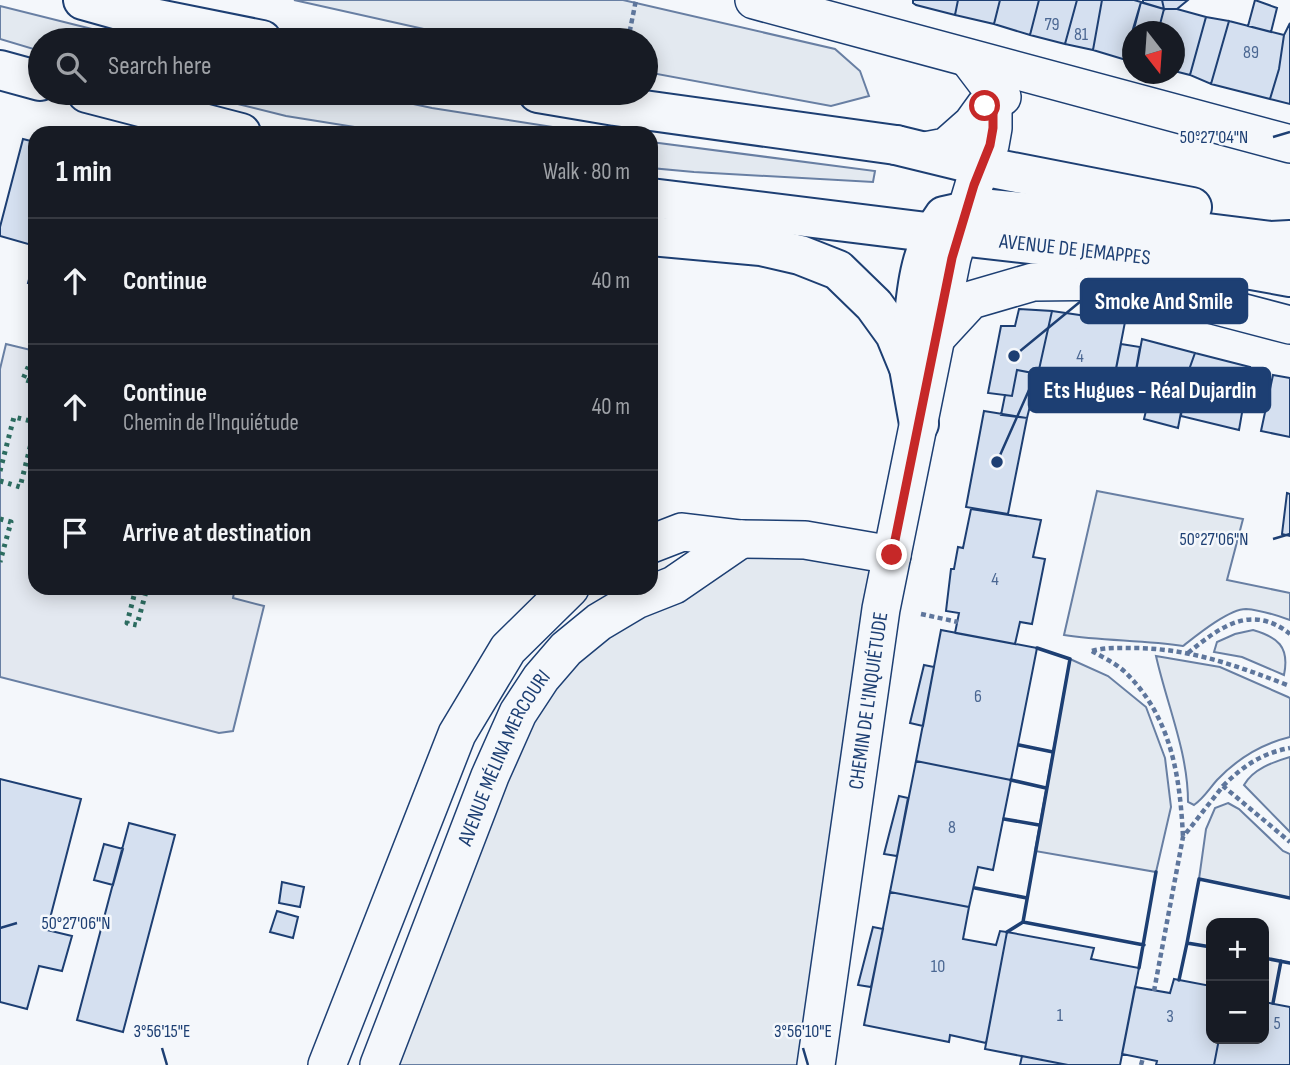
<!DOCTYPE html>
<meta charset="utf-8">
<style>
:root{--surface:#171b24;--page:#20242c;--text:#f1f3f6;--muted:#9ea1a6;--line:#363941}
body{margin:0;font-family:"Sofia Sans Condensed",sans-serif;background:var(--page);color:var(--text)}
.controls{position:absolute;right:21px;bottom:21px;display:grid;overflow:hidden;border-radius:14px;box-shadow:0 4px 18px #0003}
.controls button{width:63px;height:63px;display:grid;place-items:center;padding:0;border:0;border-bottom:2px solid var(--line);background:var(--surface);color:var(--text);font:35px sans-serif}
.compass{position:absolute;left:1122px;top:21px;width:63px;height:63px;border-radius:50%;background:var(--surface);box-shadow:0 4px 18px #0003;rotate:163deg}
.stop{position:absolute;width:21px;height:21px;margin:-16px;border:5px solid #c62828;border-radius:50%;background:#fff}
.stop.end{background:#c62828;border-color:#fff;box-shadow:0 2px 7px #0008}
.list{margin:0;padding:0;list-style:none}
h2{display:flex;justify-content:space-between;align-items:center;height:91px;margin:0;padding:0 28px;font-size:30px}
h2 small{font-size:23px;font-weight:400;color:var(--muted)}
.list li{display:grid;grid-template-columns:46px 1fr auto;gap:21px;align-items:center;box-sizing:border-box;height:126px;padding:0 28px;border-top:2px solid var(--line)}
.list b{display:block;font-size:26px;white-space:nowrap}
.list p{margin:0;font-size:23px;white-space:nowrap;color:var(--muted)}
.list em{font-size:23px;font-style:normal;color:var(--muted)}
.icon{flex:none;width:38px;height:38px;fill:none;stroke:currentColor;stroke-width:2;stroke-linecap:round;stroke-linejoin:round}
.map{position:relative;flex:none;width:1290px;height:1065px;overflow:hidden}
.search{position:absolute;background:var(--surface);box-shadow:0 4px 18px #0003;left:28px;top:28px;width:630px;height:77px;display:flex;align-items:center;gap:18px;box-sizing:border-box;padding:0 24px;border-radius:38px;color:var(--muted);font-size:26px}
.panel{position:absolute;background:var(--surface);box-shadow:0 4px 18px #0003;left:28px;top:126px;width:630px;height:469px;border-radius:21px}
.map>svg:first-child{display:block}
</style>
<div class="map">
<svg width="1290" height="1065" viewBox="0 0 1290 1065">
<rect width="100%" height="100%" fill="#f4f7fb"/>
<path fill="#e3e9f0" stroke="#687fa3" stroke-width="2" d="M294 0H623L835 49 860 71 869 96 831 106 646 72V40H473Z
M0 6 136 40H40V51L0 39Z
M193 93H362L432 108 591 133H392L286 116Z
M651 142 875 171 873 182 694 172 651 168Z
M1097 491 1243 519 1227 580 1290 593V620C1276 615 1261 610 1246 609 1229 609 1197 635 1183 646 1143 640 1103 641 1064 635Z
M741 539 892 555 816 1065H379L541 678Z
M1253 630C1277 637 1290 646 1284 675L1242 657 1214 652 1217 642 1235 634Z
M1156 656 1220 667 1288 697 1290 698V737C1261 744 1238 758 1217 780 1209 789 1204 798 1194 805L1188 802C1188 752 1167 705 1156 656Z
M1070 659 1108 676 1146 707 1165 758 1171 807 1156 872 1035 851Z
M1290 757V832L1244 785C1253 769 1273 762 1290 757Z
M1228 803 1239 809 1283 851 1290 854V898L1199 879 1206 829 1215 808Z"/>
<path fill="#e3e8f0" stroke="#687fa3" stroke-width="2" d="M6 344 35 351V588H235L233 598 264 606 233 731 219 733 0 677V369Z"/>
<path fill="#d5e0f0" stroke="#1d3f73" stroke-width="2" d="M913 0H958L955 15 916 5 913 3Z
M958 0H1000L994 24 955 15Z
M1000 0H1039L1030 35 994 24Z
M1039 0H1077L1065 44 1030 35Z
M1077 0H1102L1093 50 1065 44Z
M1102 0H1134L1141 2 1126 60 1093 50Z
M1143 0H1162L1164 9 1143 3Z
M1162 0H1188L1177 9H1164Z
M1255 0 1277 8 1271 32 1248 26Z
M1141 2 1164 9 1158 32H1132V61L1126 60 1133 29Z
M1164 9H1177L1206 17 1190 75 1174 71V32H1158Z
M1206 17 1229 21 1211 84 1190 75Z
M1229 21 1284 35 1279 69 1270 99 1211 84Z
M1290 23V104L1270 99 1279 69 1284 35Z
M23 139 35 142V246L0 236V227Z
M35 257V285L28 283Z
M1019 309 1052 311 1038 374 1017 370 1012 396 988 393 1001 326H1015Z
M1052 311 1107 319 1105 321 1125 322 1112 389 1038 374Z
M1142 339 1195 353 1185 381 1182 407 1132 393Z
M1121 344 1140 347 1132 393 1112 389Z
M1195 353 1250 367 1239 430 1181 416 1185 381Z
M1017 370 1038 374 1027 418 1001 415 1005 395 1012 396Z
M1273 375 1290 378V437L1261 431Z
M1149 398 1182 407 1178 428 1144 419Z
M984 411 1027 418 1008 514 966 507Z
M1287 493 1290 494V536L1282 534Z
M971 509 1041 520 1033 557 1045 559 1032 624 1020 622 1015 644 955 633 959 613 946 611 951 569H954L958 547 963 548Z
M941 630 1037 648 1011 780 916 761Z
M924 665 934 667 923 726 910 723Z
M916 761 1011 780 993 870 978 867 969 907 890 892Z
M0 779 81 799 47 930 72 936 62 971 39 966 27 1009 0 1002Z
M899 796 908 798 897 856 884 854Z
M129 823 175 835 123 1032 77 1020Z
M104 844 123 849 113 885 94 880Z
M282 882 304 887 300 907 279 903Z
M890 892 969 907 963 939 996 945 1000 931 1007 932 986 1043 950 1035 949 1042 864 1025Z
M277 911 298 917 293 938 270 932Z
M873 927 883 929 871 987 858 985Z
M1007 932 1094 948 1091 959 1139 968 1120 1065H1068L985 1049Z
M1174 979 1211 986V1039H1219L1214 1065H1156L1157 1061 1122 1054 1135 987 1170 993Z
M1264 1002 1290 1007V1065H1214L1219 1039H1264Z
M1022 1056 1068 1065H1020Z"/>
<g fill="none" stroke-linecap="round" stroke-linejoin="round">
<g stroke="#1d3f73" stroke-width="40">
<g id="minor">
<path d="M754 0 1290 144"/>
<path d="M925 151 946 147 972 124 985 106 1002 97"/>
<path d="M935 339 971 300 1033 282 1122 281 1290 325"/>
<path d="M651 544 682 532 741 539 805 540 892 555"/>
<path d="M327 1065 457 734 508 649 570 588"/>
<path id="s1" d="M379 1065 490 776 518 713 541 678 566 649 599 622 636 600 674 585 741 539"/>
<path id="s2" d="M816 1065 881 609 952 258 974 185 990 145 993 128V91L968 58"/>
</g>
</g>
<g stroke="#1d3f73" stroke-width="42">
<g id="primary">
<path d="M896 145 982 166 1192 207"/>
<path id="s3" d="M651 198 959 236 1235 267 1290 277"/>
<path d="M651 236 761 246 800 255 838 270 874 305 895 334 909 368 919 424"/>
<path d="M909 368C915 319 913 257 944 216L980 208 1087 218 1270 241 1290 240"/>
</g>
</g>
<g stroke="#1d3f73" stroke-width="42">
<path id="trunk" d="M83 0 133 14 262 40
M0 70 40 81
M87 93 241 133
M538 93 615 106 896 145"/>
</g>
<path stroke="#5e769c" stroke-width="4.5" stroke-dasharray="5 3.5" stroke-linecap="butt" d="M628 40 636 0
M921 614 958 622
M1092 651C1102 657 1115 663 1124 671 1171 716 1180 775 1183 837
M1092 651C1106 647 1121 648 1136 648 1193 649 1237 666 1290 686
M1188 653C1220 627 1251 603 1290 634
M1223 786C1243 766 1262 753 1290 748
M1154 991 1183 837 1223 786 1290 842
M1141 1065 1143 1058"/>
<use href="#minor" stroke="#f4f7fb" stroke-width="37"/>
<use href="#primary" stroke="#f4f7fb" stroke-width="38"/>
<use href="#trunk" stroke="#f4f7fb" stroke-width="38"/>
<path stroke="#2c6c60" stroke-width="5" stroke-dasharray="3.5 5" stroke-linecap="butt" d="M35 351 23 379 35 383
M0 471 14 417 35 422
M0 481 20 487 35 428
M0 519 11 522 0 562
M136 588 127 623 137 625 147 588"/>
<path stroke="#1d3f73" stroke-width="3.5" d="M1037 648 1070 659 1023 922 1144 945
M1019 745 1053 752
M1011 780 1046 788
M1004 819 1039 825
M975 888 1027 898
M1007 932 1023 922
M1187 943 1199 879 1290 898
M1264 958 1290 963
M1139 968 1156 872
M1179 980 1187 943 1211 947
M1273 1003 1281 961"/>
</g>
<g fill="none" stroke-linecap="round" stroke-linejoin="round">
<path stroke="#c62828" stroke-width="9" d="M892 555 952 258 974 185 990 145 993 128V102L985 106"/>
</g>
<path fill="none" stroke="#1d3f73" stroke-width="2.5" d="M1273 137 1290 132M1273 539 1290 534M0 928 17 923M162 1048 167 1065M803 1048 808 1065"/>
<g text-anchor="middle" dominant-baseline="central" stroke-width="5" stroke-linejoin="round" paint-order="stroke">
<g font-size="18" fill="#4b6792">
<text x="1052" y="24">79</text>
<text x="1081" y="34">81</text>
<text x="1251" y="52">89</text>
<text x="1080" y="356">4</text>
<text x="995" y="579">4</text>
<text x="978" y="696">6</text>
<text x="952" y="827">8</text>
<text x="938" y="966">10</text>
<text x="1060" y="1015">1</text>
<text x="1170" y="1016">3</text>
<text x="1277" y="1023">5</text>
</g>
<g font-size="21" fill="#1d3f73" stroke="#f4f7fb">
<text stroke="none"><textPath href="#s3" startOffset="427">AVENUE DE JEMAPPES</textPath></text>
<text stroke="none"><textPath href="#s2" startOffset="368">CHEMIN DE L'INQUIÉTUDE</textPath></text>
<text stroke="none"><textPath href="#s1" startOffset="332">AVENUE MÉLINA MERCOURI</textPath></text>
</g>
</g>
<g font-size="18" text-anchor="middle" fill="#1d3f73" stroke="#f4f7fb" stroke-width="5" stroke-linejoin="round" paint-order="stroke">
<text x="1214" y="143">50°27'04"N</text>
<text x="1214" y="545">50°27'06"N</text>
<text x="76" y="929">50°27'06"N</text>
<text x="162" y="1037">3°56'15"E</text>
<text x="803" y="1037">3°56'10"E</text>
</g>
<path fill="none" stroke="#1d3f73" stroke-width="2.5" d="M1014 356L1081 301M997 462L1029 390"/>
<g fill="#1d3f73" stroke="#f4f7fb" stroke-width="2.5">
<circle cx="1014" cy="356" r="7"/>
<circle cx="997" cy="462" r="7"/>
</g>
<g fill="#1d3f73" stroke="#1d3f73" stroke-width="2.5">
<rect x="1081" y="279" width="166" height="44" rx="7"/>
<rect x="1029" y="368" width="241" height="44" rx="7"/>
</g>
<g font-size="23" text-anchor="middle" font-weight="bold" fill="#fff">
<text x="1164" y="309">Smoke And Smile</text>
<text x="1150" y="398">Ets Hugues - Réal Dujardin</text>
</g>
</svg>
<div class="controls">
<button>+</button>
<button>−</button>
</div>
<svg class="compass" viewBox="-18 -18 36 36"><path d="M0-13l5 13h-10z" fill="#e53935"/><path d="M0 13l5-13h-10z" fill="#9ea1a6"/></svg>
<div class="stop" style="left:985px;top:106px"></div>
<div class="stop end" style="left:892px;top:555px"></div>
<div class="search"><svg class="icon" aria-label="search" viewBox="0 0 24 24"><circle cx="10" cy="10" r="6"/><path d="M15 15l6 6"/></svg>Search here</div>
<section class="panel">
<h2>1 min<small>Walk · 80 m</small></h2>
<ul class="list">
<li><svg class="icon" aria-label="ahead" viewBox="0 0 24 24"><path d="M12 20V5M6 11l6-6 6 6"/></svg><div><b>Continue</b></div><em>40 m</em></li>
<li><svg class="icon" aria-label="ahead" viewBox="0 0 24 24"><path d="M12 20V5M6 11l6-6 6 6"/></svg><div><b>Continue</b><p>Chemin de l'Inquiétude</p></div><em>40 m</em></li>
<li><svg class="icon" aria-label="arrive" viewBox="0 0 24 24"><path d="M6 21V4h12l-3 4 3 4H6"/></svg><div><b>Arrive at destination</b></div></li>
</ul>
</section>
</div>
